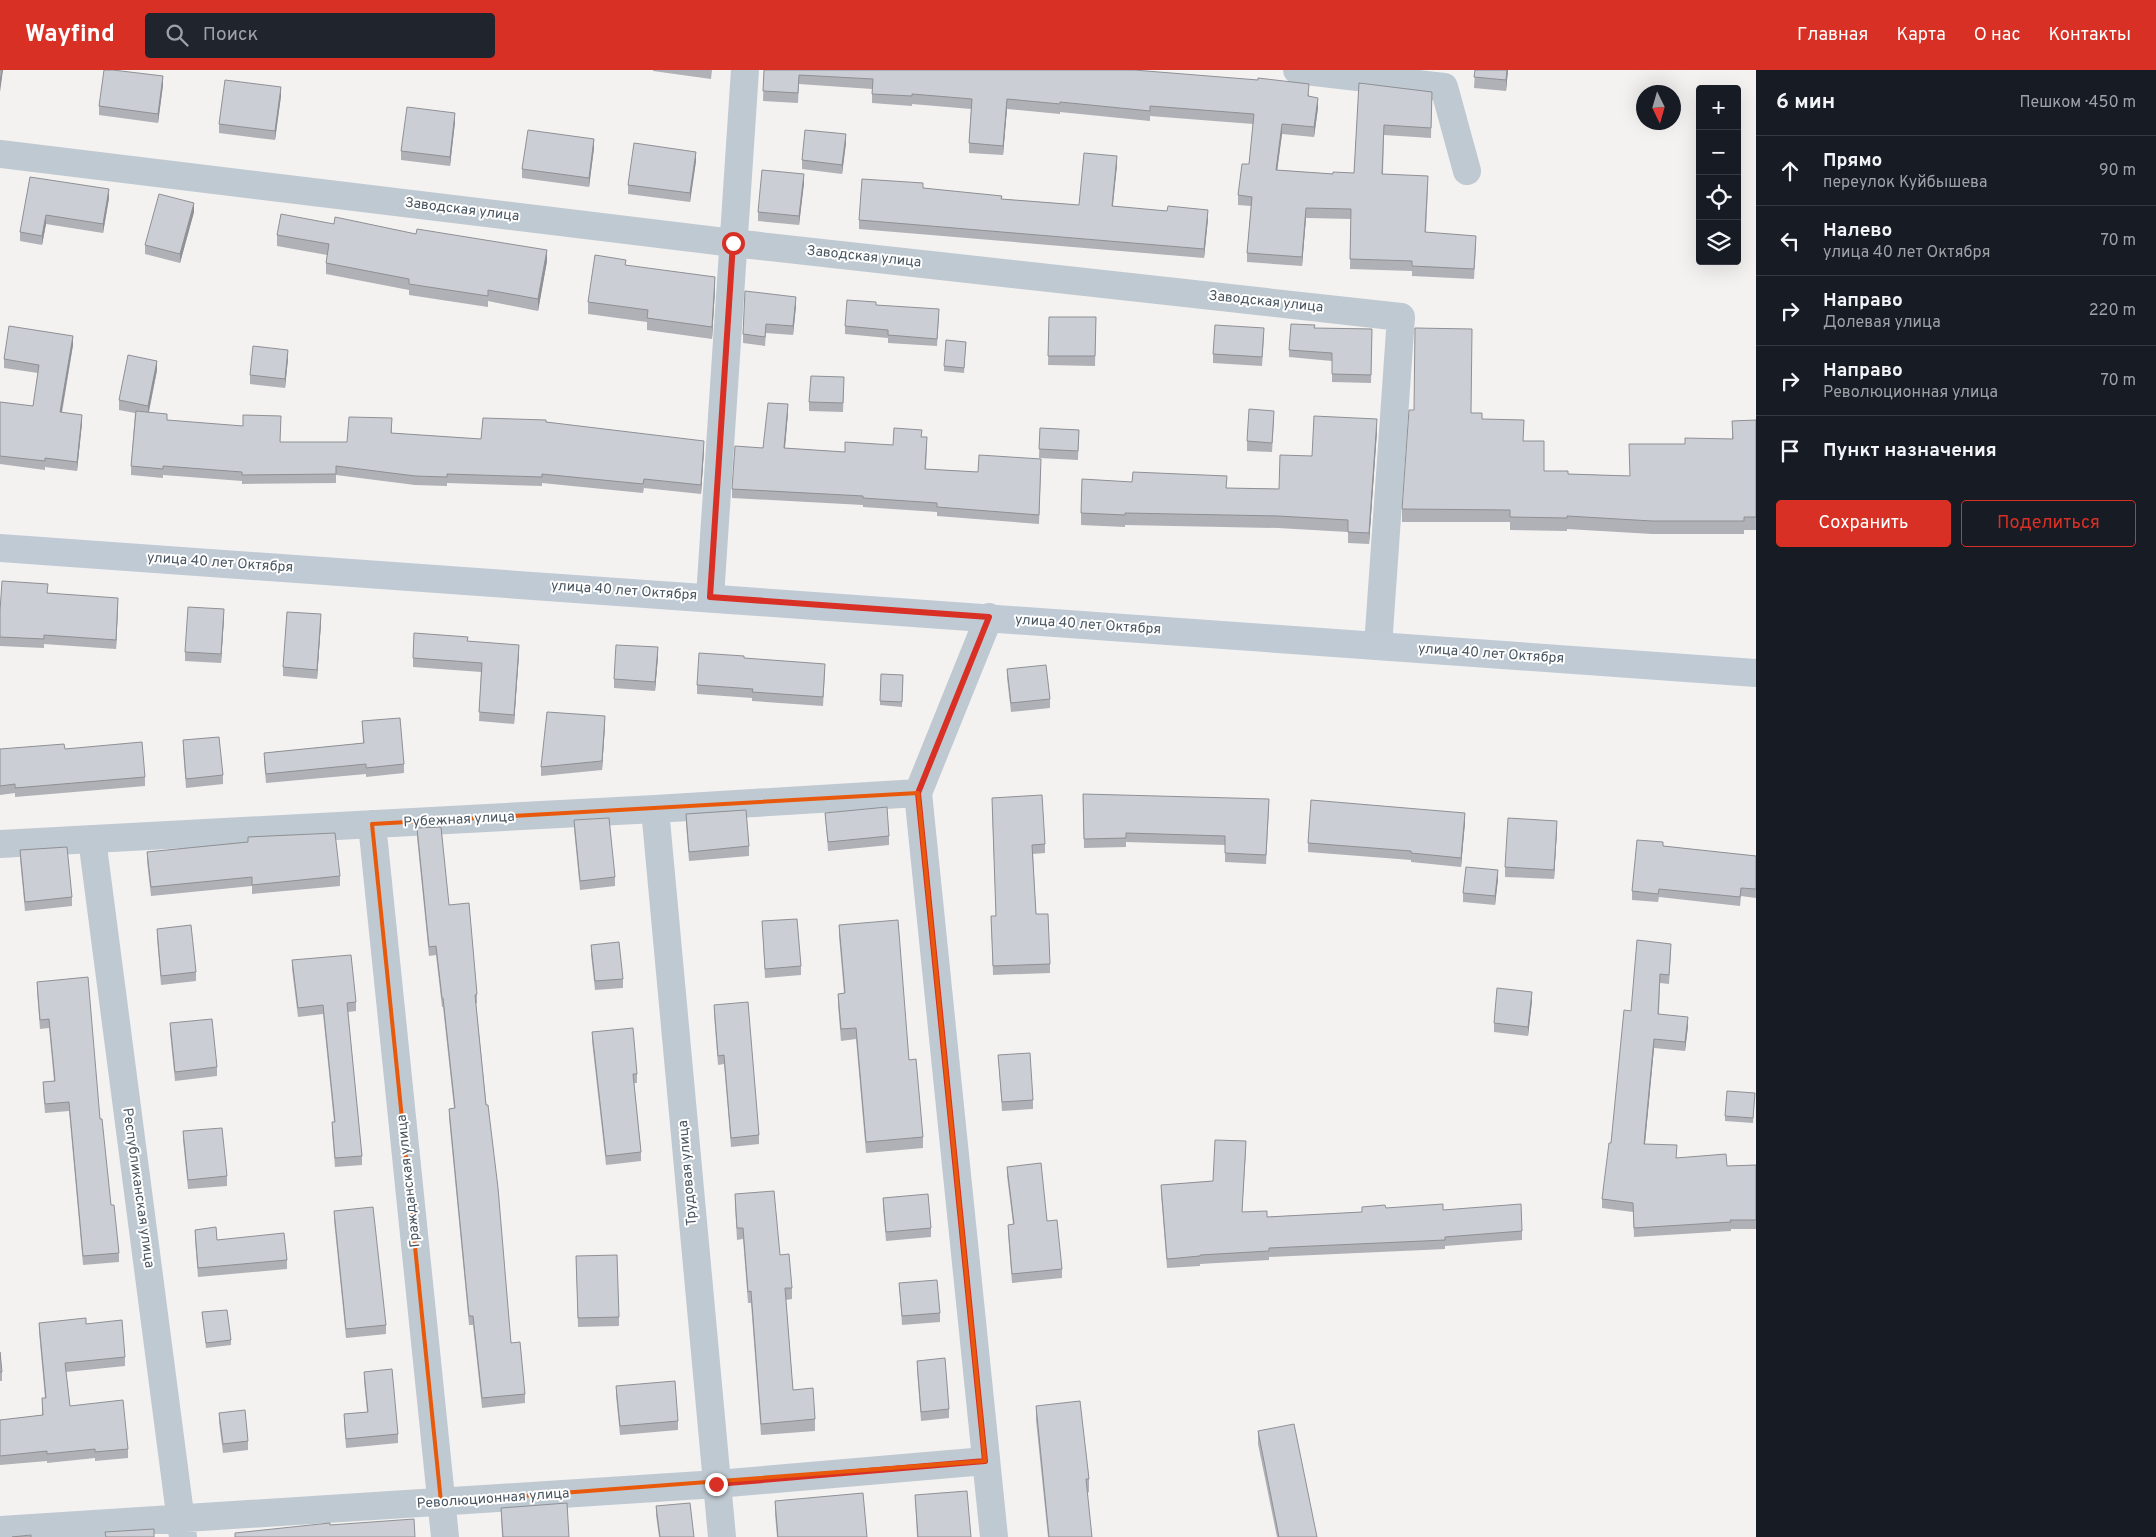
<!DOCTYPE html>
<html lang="ru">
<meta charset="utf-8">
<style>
:root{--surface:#171b24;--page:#20242c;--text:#f1f3f6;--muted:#9ea1a6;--line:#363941;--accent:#d93025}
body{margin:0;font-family:Overpass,sans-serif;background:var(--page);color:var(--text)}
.controls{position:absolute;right:15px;top:15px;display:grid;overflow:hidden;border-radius:5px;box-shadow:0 5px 20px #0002}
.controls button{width:45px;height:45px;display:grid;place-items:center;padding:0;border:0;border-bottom:1px solid var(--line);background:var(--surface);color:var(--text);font:25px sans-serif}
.compass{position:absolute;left:1636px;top:15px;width:45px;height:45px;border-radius:50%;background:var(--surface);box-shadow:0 5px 20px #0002;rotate:175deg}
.stop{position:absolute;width:15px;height:15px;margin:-11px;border:4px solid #d93025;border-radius:50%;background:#fff}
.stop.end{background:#d93025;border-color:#fff;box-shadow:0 1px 5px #0008}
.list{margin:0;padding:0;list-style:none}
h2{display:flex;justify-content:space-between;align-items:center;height:65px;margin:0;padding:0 20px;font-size:21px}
h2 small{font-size:16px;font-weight:400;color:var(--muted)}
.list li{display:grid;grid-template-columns:32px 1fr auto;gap:15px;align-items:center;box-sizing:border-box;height:70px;padding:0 20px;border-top:1px solid var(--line)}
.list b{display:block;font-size:19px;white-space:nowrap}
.list p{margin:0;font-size:16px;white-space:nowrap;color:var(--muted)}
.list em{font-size:16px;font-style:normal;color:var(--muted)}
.actions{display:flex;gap:10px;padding:15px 20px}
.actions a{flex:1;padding:11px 0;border:1px solid var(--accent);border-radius:5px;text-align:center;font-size:18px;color:var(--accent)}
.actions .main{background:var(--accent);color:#fff}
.icon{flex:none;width:28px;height:28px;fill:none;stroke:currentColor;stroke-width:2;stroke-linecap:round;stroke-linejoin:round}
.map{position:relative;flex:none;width:1756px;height:1467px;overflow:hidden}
header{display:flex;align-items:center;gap:30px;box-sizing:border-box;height:70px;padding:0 25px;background:var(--accent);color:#fff}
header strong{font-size:24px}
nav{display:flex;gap:28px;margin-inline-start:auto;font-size:18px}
.search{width:350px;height:45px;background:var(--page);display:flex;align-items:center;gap:12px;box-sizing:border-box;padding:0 18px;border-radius:5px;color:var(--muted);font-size:19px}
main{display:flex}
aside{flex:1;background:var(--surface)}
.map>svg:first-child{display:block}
</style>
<header>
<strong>Wayfind</strong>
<div class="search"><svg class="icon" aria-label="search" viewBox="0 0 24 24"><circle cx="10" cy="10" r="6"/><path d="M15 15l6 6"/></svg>Поиск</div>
<nav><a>Главная</a><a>Карта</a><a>О нас</a><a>Контакты</a></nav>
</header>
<main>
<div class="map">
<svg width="1756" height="1467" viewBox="0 0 1756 1467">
<rect width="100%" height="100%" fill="#f4f1f1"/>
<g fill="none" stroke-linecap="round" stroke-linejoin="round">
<path stroke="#bfc9d1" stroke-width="28" d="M1297 0 1444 17 1467 101
M0 84 733 173 1401 247 1378 576
M710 527 745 0
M989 547 918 723 994 1467
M655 739 722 1467
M372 754 445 1467
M92 769 183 1467
M0 774 655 739 918 723
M0 1460 717 1414 985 1391"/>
<path stroke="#bfcad5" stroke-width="28" d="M0 478 1756 603"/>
</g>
<path fill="#afb1b6" d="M653 0H712L711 9 653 1Z
M764 0 1309 24V27L1318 38 1314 67 1282 64 1277 100 1333 104 1354 103 1359 13 1432 22 1431 68 1384 65 1383 104 1428 116 1426 162 1476 176 1474 209 1412 206V201L1350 199 1351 149 1306 148 1302 196 1247 192V183L1251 136 1238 135V125L1249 94 1253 54 1150 46V51L1060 42V44L1007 39 1003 85 969 83V73L971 39 912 34V36L872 33V19L799 14 798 33 763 31Z
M1475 0H1508L1506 21 1474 18Z
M163 15 158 53 99 45V36Z
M281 26 275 70 219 63V54Z
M455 52 450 96 401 90V81Z
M846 73 842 104 802 99V90Z
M594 78 589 117 522 108V99Z
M696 91 690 132 628 124V115Z
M1117 95 1112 136 1208 149 1204 188 859 159V150L923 118 1002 129 1079 135Z
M30 107 109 128 103 163 46 154 42 175 20 171V162Z
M804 113 799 155 758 151V142Z
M194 142 180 193 145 184V175Z
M277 165 547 191 538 241 488 231V237L409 225V220L326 204V193L327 185 277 176Z
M626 195 715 219 712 269 647 260V252L588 244V232Z
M876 235 939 246 937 276 888 273V268L845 264V256Z
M796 236 793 265 766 263 765 276 743 273V264Z
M1049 247H1096L1095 296 1048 295Z
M1315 258 1372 259 1371 313 1332 312V291L1289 287V280Z
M1264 267 1262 296 1213 293V284Z
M966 272 964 303 944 301V296Z
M73 275 62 343 82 353 77 401 45 397V400L0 394V332L33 336 38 303 4 298V289Z
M288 289 285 318 250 314V305Z
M157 300 149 342 167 350 280 372H347L392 357V363L481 369 546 352 704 380 701 424 644 418 643 423 542 413V416L447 413V416L415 415 336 405V413L242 414V411L163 405V408L131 405V396L135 343 119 340V330Z
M844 316 843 342 809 341V332Z
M1414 340 1471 343 1482 349 1524 371 1544 401 1568 404 1630 406 1685 374 1732 369V351L1756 350V460H1744V464H1652L1567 459V461L1510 460V452H1402V439Z
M788 343 785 378 845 382 893 375 922 367 927 376 926 399 978 402 1041 398 1039 454 937 446V442L863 437V435L732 428V419Z
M1274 350 1272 382 1247 381V371Z
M1040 358 1079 360 1078 390 1039 388Z
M1377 361 1369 474 1348 473V462L1278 458 1125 455V457L1081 455V443L1227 418 1279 419 1312 386Z
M48 523 118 537 116 579 44 574V578L0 576V541Z
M224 548 221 593 185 591V582Z
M321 553 317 609 283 606V597Z
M468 571 519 584 514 654 479 651 481 602 413 597V588Z
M658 587 655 621 614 618V609Z
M744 588 825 603 823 636 752 631V628L697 624V615Z
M1007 599 1050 629V638L1011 642 1007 608Z
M903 605 902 637 880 635V631Z
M362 651 404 694V703L366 707V704L266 713 264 692V683L363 673Z
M605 655 602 700 541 706V697Z
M183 670 223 705V714L186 718 183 679Z
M0 679H65L145 707V716L15 727V723L0 725Z
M1083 724 1269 738 1266 794 1225 792V775L1126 772V777L1084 778Z
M992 737 1045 774V783L1033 784 1036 844 1050 894V903L993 905 991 846H996Z
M825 743 889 766V775L828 781Z
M686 744 749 776V786L689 791 686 753Z
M574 750 615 807V816L580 820 574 759Z
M1465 752 1461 797 1411 792V790L1308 782V773Z
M417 758 449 835 477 924V933L476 934 511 1273 525 1324V1333L482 1338 473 1255H469L449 1048V1039L454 1038 443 937H442L436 885 429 886 417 767Z
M1557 760 1554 809 1505 807V797Z
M248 767 340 806V816L252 824V816L151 826 147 791V782L248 772Z
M1663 776 1756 786V828L1741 826 1740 836 1659 827 1658 832 1632 830V821Z
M20 780 72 827V836L25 841 20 789Z
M1498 809 1495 835 1463 832V823Z
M762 851 801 896V905L765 908Z
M839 855 909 990 923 1067V1078L866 1083 856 969 841 971 838 935V924L844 923 839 866Z
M157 859 196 902V911L161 915 157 868Z
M591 875 623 909V918L595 920 591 884Z
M1671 883 1669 914 1660 913 1659 944 1688 956 1685 981 1654 978 1645 1074 1677 1088 1727 1096 1756 1095V1159H1731V1161L1634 1167 1633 1142 1602 1138V1129L1611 1073 1631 941Z
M292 890 356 932V941L348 942 362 1086V1095L335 1097 332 1061V1052H334L323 944 298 947 292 899Z
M37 912 100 1049 111 1135 119 1183V1192L83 1195 69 1041 45 1043 43 1021V1012L54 1011 49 958 40 959 37 921Z
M1532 931 1528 966 1494 962V953Z
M714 935 759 1065V1074L731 1077 724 994 718 995 714 944Z
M170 953 217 997V1006L175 1011 170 963Z
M592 962 637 1004V1013H634L641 1082V1091L606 1095 592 971Z
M998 985 1033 1030V1039L1002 1041Z
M1755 1023 1753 1053 1725 1051V1046Z
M183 1061 227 1106V1116L188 1119 183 1070Z
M1246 1080 1242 1142 1267 1147 1362 1142 1386 1138 1443 1140 1522 1161V1170L1445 1176V1179L1269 1187V1190L1200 1194V1196L1167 1198 1161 1124V1115L1213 1111Z
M1007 1097 1047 1151 1062 1199V1208L1012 1213 1008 1164V1155L1013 1154 1007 1106Z
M735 1124 780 1185 792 1218V1229L786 1230 793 1320 815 1349V1361L761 1365 751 1233H748L743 1169 737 1170 735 1136Z
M883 1128 931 1158V1167L886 1171 883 1137Z
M334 1141 386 1255V1264L346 1268 334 1150Z
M195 1160 217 1170 287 1190V1199L198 1207 195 1169Z
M576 1186 619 1247V1256L578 1257Z
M899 1213 940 1243V1252L902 1255Z
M202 1242 231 1270V1275L206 1278Z
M39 1253 86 1254 125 1287V1296L66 1302 70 1336 128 1379V1388L95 1391V1388L47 1393V1391L0 1395V1350L42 1345V1328H45L39 1262Z
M0 1282 2 1302V1311H0Z
M917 1291 949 1339V1348L921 1351 917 1300Z
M364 1302 398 1364V1373L346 1378 344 1353V1344L367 1342 364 1311Z
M616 1316 678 1351V1360L620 1365 616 1325Z
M1036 1336 1089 1409V1422L1087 1423 1092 1467H1048L1036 1350Z
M219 1343 248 1371V1380L223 1383 219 1352Z
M1258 1361 1317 1467H1277L1258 1374Z
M915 1425 971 1467H917Z
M775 1431 867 1467H777L775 1444Z
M656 1436 694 1467H659L656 1445Z
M501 1438 569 1467H502Z"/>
<path fill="#8e9094" d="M2 0H3L0 22V13Z
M1507 0H1508L1506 21V10Z
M163 6V15L158 53V44Z
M281 17V26L275 70V61Z
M1318 28V38L1314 67V57Z
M1007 29V39L1003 85V76Z
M455 43V52L450 96V87Z
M1282 54V64L1276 109V100Z
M846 64V73L842 104V95Z
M594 69V78L589 117V108Z
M696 82V91L690 132V123Z
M1117 86V95L1112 145V136Z
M804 104V113L799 155V146Z
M109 119V128L103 163V154Z
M194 133V142L180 193V184Z
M1306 138V148L1302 196V187Z
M1208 140V149L1204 188V179Z
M46 145V154L42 175V166Z
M547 180V191L538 241V229Z
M715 207V219L712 269V257Z
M796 227V236L793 265V256Z
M73 266V275L60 351V342Z
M288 280V289L285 318V309Z
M157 291V300L148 345V336Z
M788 334V343L784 387V378Z
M82 345V353L77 401V392Z
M1377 349V361L1369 474V463Z
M704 371V380L701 424V415Z
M118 528V537L116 579V570Z
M224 539V548L221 593V584Z
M321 544V553L317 609V600Z
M519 575V584L514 654V645Z
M658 577V587L655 621V612Z
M605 646V655L602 700V691Z
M1465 743V752L1461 797V788Z
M1557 751V760L1554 809V800Z
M1498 800V809L1495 835V826Z
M1532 922V931L1528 966V957Z
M1688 947V956L1685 981V972Z
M1654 969V978L1644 1083V1074Z"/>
<path fill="#cbced4" stroke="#8e9094" d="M0 0H2L0 13Z
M104 0H113L163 6 158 44 99 36Z
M764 0H1134L1258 10V8L1309 14 1308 26 1318 28 1314 57 1282 54 1276 100 1333 104V102L1354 103 1359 13 1432 22 1431 58 1384 55 1382 104 1428 106 1425 162 1476 166 1474 199 1412 196V191L1350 189 1351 139 1306 138 1302 187 1247 183 1252 127 1238 125 1242 94H1249L1254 44 1150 36V41L1060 32V34L1007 29 1003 76 969 73 972 29 912 24V26L872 24 873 9 799 5 798 23 763 21Z
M1475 0H1507L1506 10 1474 7Z
M225 10 281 17 275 61 219 54Z
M407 37 455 43 450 87 401 81Z
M528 60 594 69 589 108 522 99Z
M805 60 846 64 842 95 802 90Z
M634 73 696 82 690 123 628 115Z
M1084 83 1117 86 1112 136 1167 141 1168 136 1208 140 1204 179 859 150 862 109 923 113V118L1002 126 1001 129 1079 135Z
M762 100 804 104 799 146 758 142Z
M30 107 109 119 103 154 46 145 42 166 20 162Z
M159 124 194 133 180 184 145 175Z
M281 144 334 154 335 147 416 164 417 159 547 180 538 229 488 220V226L409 214V209L326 193 329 174 277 165Z
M595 185 626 190 625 195 715 207 712 257 647 248 648 240 588 232Z
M745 221 796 227 793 256 766 254 765 267 743 264Z
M847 230 876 232V235L939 239 937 269 888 265V260L845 256Z
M1049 247H1096L1095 286H1048Z
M1291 254 1315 255 1314 258 1372 259 1371 305 1332 304V283L1289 280Z
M1215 255 1264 258 1262 287 1213 284Z
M9 256 73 266 60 342 82 345 77 392 45 388V391L0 386V332L33 336 39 295 4 289Z
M1415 258 1472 259 1471 343H1482V349L1524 350 1523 371H1544V401H1568V404L1630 406 1629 374H1685V368L1733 369 1732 351 1756 350V447H1744V451H1652L1567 446V448L1510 447V440L1402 439 1409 340H1414Z
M946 270 966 272 964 298 944 296Z
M253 276 288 280 285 309 250 305Z
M128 285 157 291 148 336 119 330Z
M811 306 844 307 843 333 809 332Z
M768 333 788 334 784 378 845 382V372L893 375 894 358 922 360 921 367H927L925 399 978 402 979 385 1041 389 1039 445 937 437V433L863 428V426L732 419 735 376 763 378Z
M1249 339 1274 341 1272 373 1247 371Z
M136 341 167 344V350L243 356V345L281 346 280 372H347L349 347 392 348 391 363 481 369 483 348 546 350V352L704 371 701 415 644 409 643 414 542 404V407L447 404V407L415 406 336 396V404L242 405V402L163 396V399L131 396Z
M1314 346 1377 349 1369 463 1348 462V450L1278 446 1125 443V445L1081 443 1082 409 1132 412 1133 402 1227 406 1226 418 1279 419 1280 385 1312 386Z
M1040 358 1079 360 1078 381 1039 379Z
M2 511 48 514 47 523 118 528 116 570 44 565V569L0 567V541Z
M188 537 224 539 221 584 185 582Z
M287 542 321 544 317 600 283 597Z
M414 563 468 567 467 571 519 575 514 645 479 642 482 593 413 588Z
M616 575 658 577 655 612 614 609Z
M699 583 744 586V588L825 594 823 627 752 622 753 619 697 615Z
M1046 595 1050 629 1011 633 1007 599Z
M881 604 903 605 902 632 880 631Z
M547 642 605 646 602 691 541 697Z
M400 648 404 694 366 698V694L266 704 264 683 364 673 362 651Z
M219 667 223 705 186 709 183 670Z
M142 672 145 707 15 718V714L0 716V679L64 674 65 679Z
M1083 724 1269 729 1266 785 1225 783V766L1126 763V768L1084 769Z
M1042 725 1045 774 1032 775 1036 844H1048L1050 894 993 896 991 846H996L992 728Z
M1311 730 1465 743 1461 788 1411 783V781L1308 773Z
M887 737 889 766 828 772 825 743Z
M746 740 749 776 689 782 686 744Z
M609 748 615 807 580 811 574 750Z
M1508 748 1557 751 1554 800 1505 797Z
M441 757 449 835 469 833 477 924 475 925 486 1035H488L498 1118 511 1273 520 1272 525 1324 482 1328 473 1246H469L449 1039 455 1038 443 928H442L436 876 429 877 417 758Z
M335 763 340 806 252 815V807L151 817 147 782 248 772V767Z
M1637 770 1663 772V776L1756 786V819L1741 818 1740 827 1659 819 1658 824 1632 821Z
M67 777 72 827 25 832 20 780Z
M1466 797 1498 800 1495 826 1463 823Z
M797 849 801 896 765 899 762 851Z
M898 850 909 990 916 989 923 1067 866 1072 856 958 841 959 838 924 845 923 839 855Z
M191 855 196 902 161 906 157 859Z
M1637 870 1671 874 1669 905 1660 904 1658 944 1688 947 1685 972 1654 969 1644 1074 1677 1075 1676 1088 1726 1084 1727 1096 1756 1095V1150H1730L1731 1152 1634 1158 1633 1133 1602 1129 1609 1073H1611L1624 940 1631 941Z
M619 872 623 909 595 911 591 875Z
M351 885 356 932 347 933 362 1086 335 1088 332 1052H335L323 935 298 938 292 890Z
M88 907 100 1049H102L111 1135H114L119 1183 83 1186 69 1032 45 1034 43 1012 55 1011 49 949 40 950 37 912Z
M1497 918 1532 922 1528 957 1494 953Z
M748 932 759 1065 731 1068 724 985 718 986 714 935Z
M212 949 217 997 175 1002 170 953Z
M633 958 637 1004H633L641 1082 606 1086 592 962Z
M1030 983 1033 1030 1002 1032 998 985Z
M1727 1021 1755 1023 1753 1048 1725 1046Z
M222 1058 227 1106 188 1110 183 1061Z
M1215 1070 1246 1071 1242 1142 1267 1141V1147L1362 1142V1137L1385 1135 1386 1138 1443 1134V1140L1521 1134 1522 1161 1445 1167V1170L1269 1178V1181L1200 1185V1186L1167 1189 1161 1115 1213 1111Z
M1041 1093 1047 1151 1057 1150 1062 1199 1012 1204 1008 1155 1014 1154 1007 1097Z
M774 1121 780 1185 789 1184 792 1218H785L793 1320 813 1318 815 1349 761 1354 751 1221 748 1222 743 1158H737L735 1124Z
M928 1124 931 1158 886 1162 883 1128Z
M373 1137 386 1255 346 1259 334 1141Z
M216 1157 217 1170 284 1163 287 1190 198 1198 195 1160Z
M617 1185 619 1247 578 1248 576 1186Z
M937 1210 940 1243 902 1246 899 1213Z
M227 1240 231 1270 206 1273 202 1242Z
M86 1248V1254L122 1250 125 1287 65 1293 70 1336 123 1330 128 1379 95 1382V1379L47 1384V1381L0 1386V1350L43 1345 42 1328H46L39 1253Z
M0 1282 2 1302H0Z
M945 1288 949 1339 921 1342 917 1291Z
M392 1299 398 1364 346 1369 344 1344 368 1342 364 1302Z
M675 1311 678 1351 620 1356 616 1316Z
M1080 1331 1089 1409H1086L1092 1467H1049L1036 1336Z
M245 1340 248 1371 223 1374 219 1343Z
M1294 1354 1317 1467H1279L1258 1361Z
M967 1421 971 1467H918L915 1425Z
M863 1423 867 1467H778L775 1431Z
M567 1433 569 1467H503L501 1438Z
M690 1433 694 1467H660L656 1436Z
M414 1449 415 1467H235V1463L330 1453V1455Z
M154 1459V1467H106L105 1462Z
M31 1465V1467H12Z"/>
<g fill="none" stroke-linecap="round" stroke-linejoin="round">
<path stroke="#d93025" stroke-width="6" d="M716 1414 985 1391 918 723 989 547 710 527 733 173"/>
</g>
<path fill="none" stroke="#e8590c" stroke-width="4" stroke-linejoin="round" d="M918 723 985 1391 441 1432 372 754Z"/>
<g text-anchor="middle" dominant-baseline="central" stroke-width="4" stroke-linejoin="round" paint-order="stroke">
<g font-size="14" fill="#485560" stroke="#fff">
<text transform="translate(462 140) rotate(7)">Заводская улица</text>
<text transform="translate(864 187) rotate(6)">Заводская улица</text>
<text transform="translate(1266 232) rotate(6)">Заводская улица</text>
<text transform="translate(220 493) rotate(4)">улица 40 лет Октября</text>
<text transform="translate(624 521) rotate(4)">улица 40 лет Октября</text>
<text transform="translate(1088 555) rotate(4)">улица 40 лет Октября</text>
<text transform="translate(1491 584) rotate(4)">улица 40 лет Октября</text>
<text transform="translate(459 750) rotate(-3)">Рубежная улица</text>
<text transform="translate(688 1103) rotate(-95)">Трудовая улица</text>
<text transform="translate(409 1111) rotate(-96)">Гражданская улица</text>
<text transform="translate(138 1118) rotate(82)">Республиканская улица</text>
<text transform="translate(493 1429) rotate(-4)">Революционная улица</text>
</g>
</g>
</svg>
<div class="controls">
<button>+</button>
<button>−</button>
<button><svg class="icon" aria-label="locate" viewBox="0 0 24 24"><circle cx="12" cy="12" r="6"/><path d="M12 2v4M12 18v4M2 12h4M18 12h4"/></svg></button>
<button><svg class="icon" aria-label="layers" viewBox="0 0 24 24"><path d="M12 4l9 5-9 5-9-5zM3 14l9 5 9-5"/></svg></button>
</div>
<svg class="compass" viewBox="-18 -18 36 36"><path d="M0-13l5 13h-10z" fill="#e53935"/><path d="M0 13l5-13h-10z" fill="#9ea1a6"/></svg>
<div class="stop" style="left:733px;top:173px"></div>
<div class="stop end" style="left:716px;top:1414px"></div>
</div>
<aside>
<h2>6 мин<small>Пешком · 450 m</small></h2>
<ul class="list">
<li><svg class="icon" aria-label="ahead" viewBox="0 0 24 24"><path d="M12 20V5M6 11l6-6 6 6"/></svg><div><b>Прямо</b><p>переулок Куйбышева</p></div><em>90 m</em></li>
<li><svg class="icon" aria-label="left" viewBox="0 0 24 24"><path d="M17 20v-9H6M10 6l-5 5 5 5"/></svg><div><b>Налево</b><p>улица 40 лет Октября</p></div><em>70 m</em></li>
<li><svg class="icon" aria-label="right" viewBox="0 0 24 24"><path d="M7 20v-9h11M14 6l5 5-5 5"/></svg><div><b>Направо</b><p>Долевая улица</p></div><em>220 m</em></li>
<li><svg class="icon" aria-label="right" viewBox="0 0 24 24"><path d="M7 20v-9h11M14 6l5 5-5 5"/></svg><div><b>Направо</b><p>Революционная улица</p></div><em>70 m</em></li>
<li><svg class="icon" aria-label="arrive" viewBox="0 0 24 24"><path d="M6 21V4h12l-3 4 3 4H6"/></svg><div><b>Пункт назначения</b></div></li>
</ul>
<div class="actions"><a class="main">Сохранить</a><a>Поделиться</a></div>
</aside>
</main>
